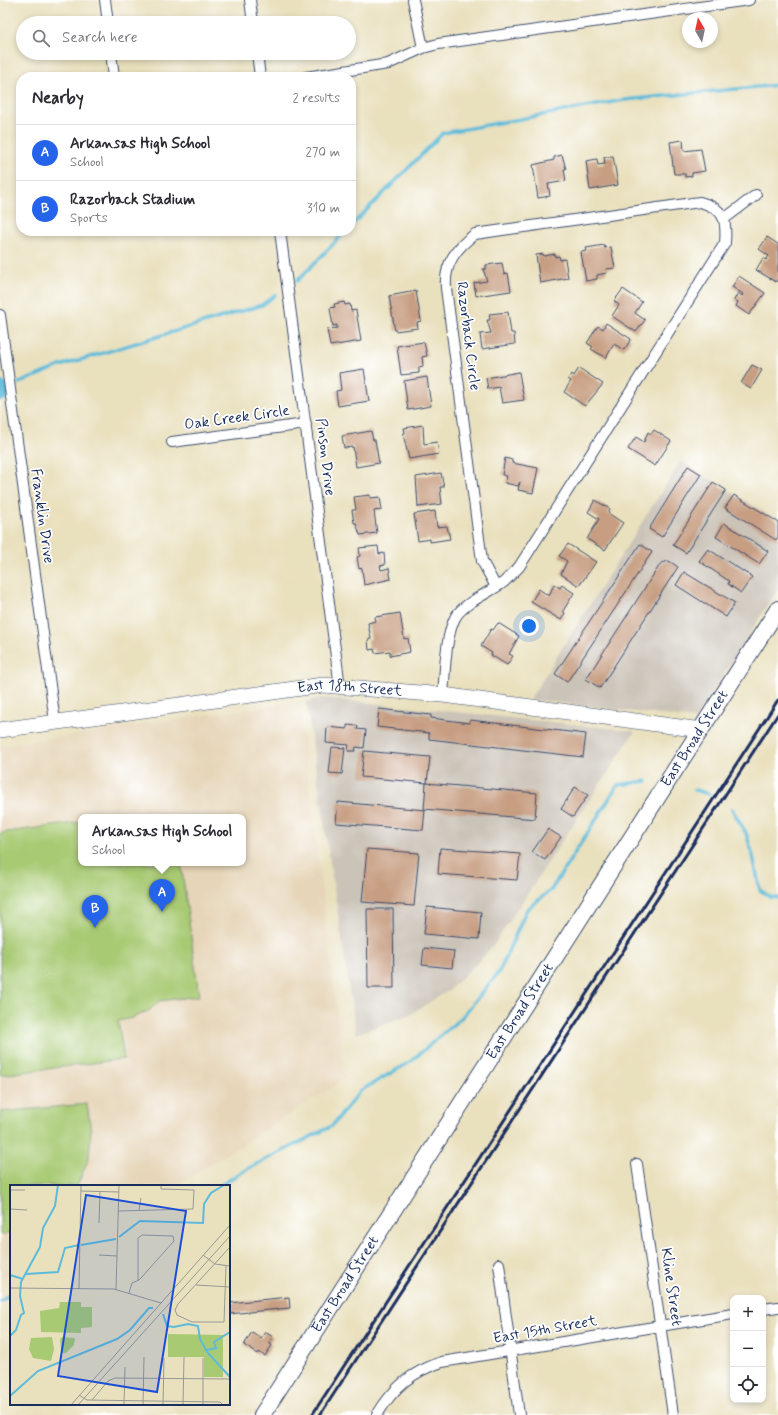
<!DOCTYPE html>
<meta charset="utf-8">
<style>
:root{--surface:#fff;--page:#f7f7f7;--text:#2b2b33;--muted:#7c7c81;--line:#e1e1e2;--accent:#2563eb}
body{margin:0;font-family:Mynerve,sans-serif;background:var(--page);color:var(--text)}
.controls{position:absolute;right:12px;bottom:12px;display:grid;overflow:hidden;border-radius:8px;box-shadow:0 2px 6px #0003}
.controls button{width:36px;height:36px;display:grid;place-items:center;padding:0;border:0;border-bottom:1px solid var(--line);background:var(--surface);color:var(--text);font:20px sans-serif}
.compass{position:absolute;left:682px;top:12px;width:36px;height:36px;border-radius:50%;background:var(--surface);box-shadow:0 2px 6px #0003;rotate:351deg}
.you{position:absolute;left:529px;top:626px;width:14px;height:14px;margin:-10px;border:3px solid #fff;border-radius:50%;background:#1a73e8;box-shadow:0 0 0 6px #1a73e833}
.badge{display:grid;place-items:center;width:26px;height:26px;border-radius:50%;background:var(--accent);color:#fff;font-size:13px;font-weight:700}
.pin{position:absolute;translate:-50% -33px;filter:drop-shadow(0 1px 2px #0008)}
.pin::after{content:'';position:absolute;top:21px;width:14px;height:12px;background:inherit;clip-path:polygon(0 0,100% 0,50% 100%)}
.popup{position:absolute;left:78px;top:814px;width:168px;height:52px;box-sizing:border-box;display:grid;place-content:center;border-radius:8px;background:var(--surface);filter:drop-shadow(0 1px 3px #0005);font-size:13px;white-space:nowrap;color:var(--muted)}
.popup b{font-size:15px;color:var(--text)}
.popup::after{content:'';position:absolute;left:50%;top:100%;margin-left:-8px;border:8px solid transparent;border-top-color:var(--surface)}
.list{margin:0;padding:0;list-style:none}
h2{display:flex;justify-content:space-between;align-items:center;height:52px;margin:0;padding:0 16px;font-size:17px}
h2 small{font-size:13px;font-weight:400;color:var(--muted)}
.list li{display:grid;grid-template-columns:26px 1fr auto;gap:12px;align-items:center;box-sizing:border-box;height:56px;padding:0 16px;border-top:1px solid var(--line)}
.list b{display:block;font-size:15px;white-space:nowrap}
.list p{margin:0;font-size:13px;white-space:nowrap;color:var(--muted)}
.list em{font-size:13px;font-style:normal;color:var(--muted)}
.icon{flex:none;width:22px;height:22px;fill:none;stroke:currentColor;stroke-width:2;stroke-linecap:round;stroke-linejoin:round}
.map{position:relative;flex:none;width:778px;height:1415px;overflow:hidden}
.search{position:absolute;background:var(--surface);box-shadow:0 2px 6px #0003;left:16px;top:16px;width:340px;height:44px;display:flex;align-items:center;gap:10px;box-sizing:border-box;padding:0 14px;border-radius:22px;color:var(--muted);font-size:15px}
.panel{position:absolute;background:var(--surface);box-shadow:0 2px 6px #0003;left:16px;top:72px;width:340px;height:164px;border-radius:16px}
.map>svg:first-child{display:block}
</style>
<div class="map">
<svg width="778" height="1415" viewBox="0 0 778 1415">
<rect width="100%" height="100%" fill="#fff"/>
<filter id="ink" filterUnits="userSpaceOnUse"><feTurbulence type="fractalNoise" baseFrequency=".025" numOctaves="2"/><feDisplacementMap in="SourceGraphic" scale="8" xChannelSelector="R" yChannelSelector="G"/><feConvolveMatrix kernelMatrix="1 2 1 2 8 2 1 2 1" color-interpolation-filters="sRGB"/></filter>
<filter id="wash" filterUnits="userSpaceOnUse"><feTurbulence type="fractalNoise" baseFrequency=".012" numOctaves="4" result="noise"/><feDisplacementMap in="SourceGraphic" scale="16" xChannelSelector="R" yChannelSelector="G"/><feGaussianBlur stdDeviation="0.9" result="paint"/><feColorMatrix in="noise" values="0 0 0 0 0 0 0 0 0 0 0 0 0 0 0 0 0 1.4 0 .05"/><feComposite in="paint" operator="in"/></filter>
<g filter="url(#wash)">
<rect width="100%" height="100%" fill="#e9e0bd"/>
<path fill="#e6d5b8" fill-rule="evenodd" d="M299 701 345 1079 177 1186H11V1274L0 1279V746ZM81 817H243V863H81Z"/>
<path fill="#cac3b8" d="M681 461 778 521V589L695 719 530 699Z
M322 698 635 731 495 943 479 961 449 990 411 1014 356 1034 306 702Z"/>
<path fill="#a8ca73" stroke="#627c68" d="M81 822V863H181L199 996 159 1001 150 1010 132 1018 118 1021 124 1059 0 1075V833Z
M87 1104 91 1131 89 1158 77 1186H11V1233L0 1235V1112Z"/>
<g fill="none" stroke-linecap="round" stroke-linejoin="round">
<path stroke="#5cbbda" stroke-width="3.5" d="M351 226 443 133 624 100 778 85
M297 281 346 231
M19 383 60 366 262 305 275 295
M695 790 709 794
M732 809 746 833 753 856 760 890 770 897 778 898
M219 1186 249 1168 332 1126 360 1091 410 1062 462 1017 499 972 527 909 551 890 618 785 647 781
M0 1301 11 1294"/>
<path stroke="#5cbbda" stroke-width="20" d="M0 391H1"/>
</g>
<g id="blocks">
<path fill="#c79e82" d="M683 140 684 151 701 149 705 171 692 173V176L685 177V174H674L670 142Z
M562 155 566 169H564L566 181 548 184 550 196 538 198 533 165 554 160V157Z
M613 156 618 185 590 190 586 161 597 159 598 165 605 164 604 157Z
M767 237 778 244V278L776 282 756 270 763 258 766 260 769 256 759 249Z
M604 245 605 248 611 247 615 268 606 269 607 273 597 275V279L586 281 581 252 587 251 586 248Z
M543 254 544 256 555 254V257L559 256 560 260 565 259 568 278 540 283 536 255Z
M502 263 504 274 508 273 511 291 476 296 474 283 487 281 483 269H486V265Z
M739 276 765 293 749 315 736 306 738 302 734 300 738 293 742 296 743 294 732 287Z
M623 289 642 302 635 313 645 320 636 332 612 316 619 305 614 301Z
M416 291 421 321 417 322 418 328 395 331 389 296Z
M344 302 345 305 350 304 351 311 356 310 361 341 330 346 327 329 337 328V325L333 326 330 308 335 307 334 304Z
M508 312 511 333H514L515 344 482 349 480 334 491 333 487 320H490L489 314Z
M606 323 631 339 624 350 614 344 606 358 591 349 593 347 587 343 598 326 603 329Z
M424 342 427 356 422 357 423 366 419 367V373L401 375 397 346Z
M752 365 762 370 751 389 741 383Z
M579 368 603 384 585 406 564 392 571 381 568 379 572 374 574 376Z
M364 369 369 401 338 406 336 391 341 390 339 373Z
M519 372 524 400 502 403 499 387 488 389 486 378Z
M427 377 431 406 408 410 404 381Z
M423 425 424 444 437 442 439 454 409 459 403 434 405 433 404 428Z
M654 430 671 441 655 466 628 449 636 437 644 442 648 432 651 434Z
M371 431 373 440H375L379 463 356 467 353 447 344 448 342 436Z
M505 458 512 460V463L538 468 533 493 518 490 520 482 518 486 505 483 507 476 502 475Z
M688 466 701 474 662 537 649 529Z
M441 473 444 487H440L442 504 418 507 416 477Z
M713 482 726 490 686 553 673 545Z
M370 495V498L380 497 382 510 374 511 377 533 360 535 356 523H354L352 510H356L354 497Z
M734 495 778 522V537L776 540 725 508Z
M595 500 610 509 608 513 623 523 605 550 587 539 599 519 588 512Z
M435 511 437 527 447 526 450 539 430 542V539L418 541 414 514Z
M724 523 768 551 759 564 716 537Z
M568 544 596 562 579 586 561 574 567 561 559 556Z
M640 544 652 552 567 682 555 674Z
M378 546 379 554 384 553 385 565 380 566 381 570 389 568 391 579 364 585 362 568 359 569 357 557 360 556 359 548Z
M708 549 752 577 741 593 728 584 729 581 699 561Z
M669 561 678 567 600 688 586 679 661 563Z
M684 572 735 603 726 617 676 585Z
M554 584 560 588 562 585 574 593 563 611 565 613 561 620 531 602 539 589 549 596Z
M400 613 404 639 408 638 410 652 390 656V651L375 653 374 649 369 650 368 640 371 639 368 623 376 621 375 617Z
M498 623 519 636 509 654 513 656 507 665 491 655 492 653 481 646 491 629 493 630Z
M379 709 431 715V718L470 723V720L586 734 583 757 429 739V733L377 727Z
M347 725 358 726 357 729 366 730 364 748 356 747 355 751H348L349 745 326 743 327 727 347 729Z
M332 747 345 748 342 774 329 773Z
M364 751 430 757 427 783 361 777Z
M426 783 537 793 535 819 424 809Z
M575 787 588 795 573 817 561 809Z
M338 802 425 810 423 830 336 823Z
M548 829 561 837 545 860 532 852Z
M440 848 520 854 517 880 438 874Z
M367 849 419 853 414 906 362 902Z
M427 907 481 912 479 939 424 934Z
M367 909H393L394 988H368Z
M424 948 454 951 452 968 422 965Z
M289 1297 290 1308 229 1314V1303Z
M252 1332 261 1338 265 1332 273 1337 269 1343 272 1345 265 1356 259 1352 258 1354 244 1345Z"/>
</g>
</g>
<g filter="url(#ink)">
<use href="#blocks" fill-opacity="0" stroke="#3a4a6c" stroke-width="1"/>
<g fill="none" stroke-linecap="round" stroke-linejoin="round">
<g stroke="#3a4a6c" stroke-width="12">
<path id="street" d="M105 0 108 23
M250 0 253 23
M413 0 423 48
M111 53 114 77
M257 53 260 77
M306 77 388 64 423 48 438 44 749 0
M724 219 756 195
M280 231 340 687
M0 315 55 722
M172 442 306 424
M443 695C445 674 445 635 456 616 467 601 489 593 504 582 509 577 514 572 519 567L725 243C727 218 724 209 700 202L475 234C456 248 444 264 446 288L482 561 496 587
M637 1164 673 1415
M499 1264 519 1415
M763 1309 778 1307
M377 1415C394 1387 411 1372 442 1362L733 1314"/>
</g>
<g stroke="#3a4a6c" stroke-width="16">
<g id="secondary">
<path id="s1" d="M0 730 323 685 443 695 701 730"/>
</g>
</g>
<g stroke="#3a4a6c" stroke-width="18">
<g id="primary">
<path id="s2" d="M262 1415 778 609"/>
</g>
</g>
<use href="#street" stroke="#fff" stroke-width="10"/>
<use href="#secondary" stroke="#fff" stroke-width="15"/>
<use href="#primary" stroke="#fff" stroke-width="16"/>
<path stroke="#1b2f5e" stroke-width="3" d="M312 1415 778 700
M320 1415 778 714"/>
</g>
</g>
<g text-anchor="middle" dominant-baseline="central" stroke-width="3.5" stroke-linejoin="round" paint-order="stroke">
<g font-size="15" fill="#1b2f5e" stroke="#fff">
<text transform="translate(468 336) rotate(83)">Razorback Circle</text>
<text transform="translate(237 418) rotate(-8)">Oak Creek Circle</text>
<text transform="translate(325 457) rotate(83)">Pinson Drive</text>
<text transform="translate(42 516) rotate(82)">Franklin Drive</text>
<text stroke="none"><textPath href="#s1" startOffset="353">East 18th Street</textPath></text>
<text stroke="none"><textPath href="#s2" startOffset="803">East Broad Street</textPath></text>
<text stroke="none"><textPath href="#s2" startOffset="479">East Broad Street</textPath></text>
<text stroke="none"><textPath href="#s2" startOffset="155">East Broad Street</textPath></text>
<text transform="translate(671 1287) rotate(82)">Kline Street</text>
<text transform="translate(545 1330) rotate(-10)">East 15th Street</text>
</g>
</g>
<g transform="translate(10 1185)">
<rect width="220" height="220" fill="#e9e0bd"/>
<path d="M50 117H71V122H82V142L71 143V148L31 147 30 126 49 123ZM158 149 213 150V192H194V172H158ZM42 152 44 164 41 176 23 173 19 164 21 153ZM52 152 65 153 64 160 56 168H51L50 154Z" fill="#a8ca73"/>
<path fill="none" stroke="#5cbbda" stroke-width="2" d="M109 52 130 36 193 38 194 19 201 8 214 0M71 60 106 54M16 89 48 87 55 63 69 60M0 90 13 94M153 129 157 141 164 142 178 139 188 141 190 154 197 167 220 192M0 151 6 145 11 130 14 128 10 111 11 97 30 62 33 43 45 21 48 0M197 165 206 163 204 157 220 147M0 211 28 186 107 154 120 145 139 123H143"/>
<path fill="none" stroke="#979997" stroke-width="1" d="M0 5H15M71 6 109 7M0 24 17 25M129 25 131 13M108 26 183 24 184 5 151 4V0M89 38 90 6M89 70 107 71M193 70 205 79 220 81M216 81 214 137H182L167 130 165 125 168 119 220 62M186 100 220 102M0 103 104 104 151 118M69 104 71 0M106 105 109 0M119 108 122 98 129 95 131 93 164 56 163 51 132 50 128 53V95M69 210 77 215 210 217 213 220M82 215 98 196 105 193 220 194M61 220 220 40M68 220 220 51M114 220 115 182M133 220 134 172M153 220 154 173M173 220 174 172M193 220V173"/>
<path fill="#1d4ed8" fill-opacity="0.15" stroke="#1d4ed8" stroke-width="2" d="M76 10 176 26 147 207 48 191Z"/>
<rect width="220" height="220" fill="none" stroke="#1b2f5e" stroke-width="2"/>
</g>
</svg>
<div class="controls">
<button>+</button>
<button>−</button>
<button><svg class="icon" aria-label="locate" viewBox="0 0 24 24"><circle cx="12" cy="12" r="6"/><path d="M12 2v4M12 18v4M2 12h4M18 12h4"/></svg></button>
</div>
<svg class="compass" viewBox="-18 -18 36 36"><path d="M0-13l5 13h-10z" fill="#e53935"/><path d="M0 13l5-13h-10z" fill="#7c7c81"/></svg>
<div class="you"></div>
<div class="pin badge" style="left:162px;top:912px">A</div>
<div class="popup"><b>Arkansas High School</b>School</div>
<div class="pin badge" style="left:95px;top:928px">B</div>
<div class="search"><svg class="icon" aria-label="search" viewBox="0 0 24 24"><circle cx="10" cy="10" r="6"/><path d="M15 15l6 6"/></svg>Search here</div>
<section class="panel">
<h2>Nearby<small>2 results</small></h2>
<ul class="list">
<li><span class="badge">A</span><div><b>Arkansas High School</b><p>School</p></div><em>270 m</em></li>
<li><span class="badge">B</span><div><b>Razorback Stadium</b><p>Sports</p></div><em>310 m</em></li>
</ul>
</section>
</div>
